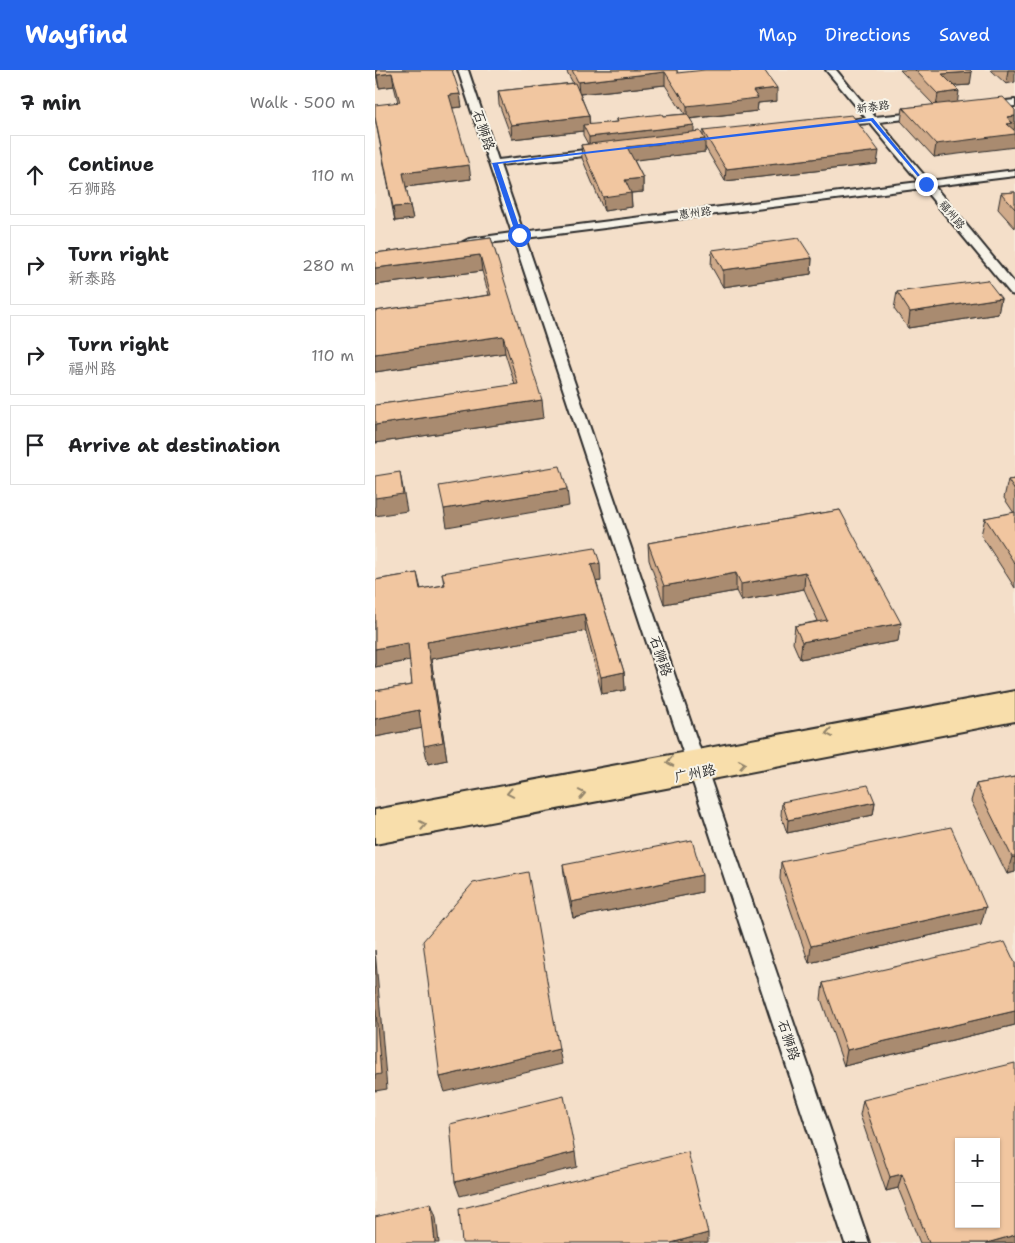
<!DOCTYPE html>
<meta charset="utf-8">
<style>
:root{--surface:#fff;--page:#f6f6f6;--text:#202124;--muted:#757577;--line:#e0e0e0;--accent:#2563eb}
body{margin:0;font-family:"Shantell Sans","LXGW WenKai TC",sans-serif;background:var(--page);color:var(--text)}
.controls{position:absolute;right:15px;bottom:15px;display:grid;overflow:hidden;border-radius:0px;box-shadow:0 1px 4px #0004}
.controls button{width:45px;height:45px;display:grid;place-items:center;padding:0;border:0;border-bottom:1px solid var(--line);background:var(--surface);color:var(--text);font:25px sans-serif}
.stop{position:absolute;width:15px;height:15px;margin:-11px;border:4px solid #2563eb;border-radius:50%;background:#fff}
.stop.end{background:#2563eb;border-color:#fff;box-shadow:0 1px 5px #0008}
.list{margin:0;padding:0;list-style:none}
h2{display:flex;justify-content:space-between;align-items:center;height:65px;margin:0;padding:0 20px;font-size:21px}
h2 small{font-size:16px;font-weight:400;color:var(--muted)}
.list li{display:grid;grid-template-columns:32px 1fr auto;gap:15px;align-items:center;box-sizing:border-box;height:80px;margin:0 10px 10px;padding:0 10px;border:1px solid var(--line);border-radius:0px}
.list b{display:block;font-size:19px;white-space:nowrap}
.list p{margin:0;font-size:16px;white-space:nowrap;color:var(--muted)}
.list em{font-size:16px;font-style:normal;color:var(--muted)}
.icon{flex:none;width:28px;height:28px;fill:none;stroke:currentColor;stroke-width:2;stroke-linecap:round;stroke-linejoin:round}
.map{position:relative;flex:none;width:640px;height:1173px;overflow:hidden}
header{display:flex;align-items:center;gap:30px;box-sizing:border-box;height:70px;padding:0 25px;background:var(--accent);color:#fff}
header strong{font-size:24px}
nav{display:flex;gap:28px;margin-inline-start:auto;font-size:18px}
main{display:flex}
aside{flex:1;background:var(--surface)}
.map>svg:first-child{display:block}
</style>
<header>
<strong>Wayfind</strong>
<nav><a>Map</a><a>Directions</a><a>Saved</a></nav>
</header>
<main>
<aside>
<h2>7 min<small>Walk · 500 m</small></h2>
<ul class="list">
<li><svg class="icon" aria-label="ahead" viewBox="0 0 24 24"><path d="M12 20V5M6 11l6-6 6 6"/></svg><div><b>Continue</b><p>石狮路</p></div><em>110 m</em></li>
<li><svg class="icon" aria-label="right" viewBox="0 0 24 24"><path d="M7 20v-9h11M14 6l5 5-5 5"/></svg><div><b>Turn right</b><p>新泰路</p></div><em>280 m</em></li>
<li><svg class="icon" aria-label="right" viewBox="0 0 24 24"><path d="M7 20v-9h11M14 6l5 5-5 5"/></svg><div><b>Turn right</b><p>福州路</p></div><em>110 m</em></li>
<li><svg class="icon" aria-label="arrive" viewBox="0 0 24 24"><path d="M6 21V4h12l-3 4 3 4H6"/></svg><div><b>Arrive at destination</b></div></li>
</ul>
</aside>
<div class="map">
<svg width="640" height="1173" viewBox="0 0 640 1173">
<rect width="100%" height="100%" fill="#f6eada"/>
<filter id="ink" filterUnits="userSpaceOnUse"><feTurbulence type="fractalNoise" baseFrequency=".02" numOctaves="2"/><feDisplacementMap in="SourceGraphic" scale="10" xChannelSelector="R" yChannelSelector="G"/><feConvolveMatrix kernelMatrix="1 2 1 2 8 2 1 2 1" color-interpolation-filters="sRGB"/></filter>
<g filter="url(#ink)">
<path fill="#f4dfc9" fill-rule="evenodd" d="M0 0H640V1173H0ZM584 1072H621V1154H584Z"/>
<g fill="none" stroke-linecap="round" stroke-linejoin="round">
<g stroke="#2b2b2b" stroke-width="4">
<path id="minor" d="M83 0H93L123 90 228 78 233 81 228 84 125 95 148 162 544 112 495 53 458 56V52L491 48 451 0H461L500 47 551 42V46L548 47 504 52 554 111 640 100V106L559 116 640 214V225L636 224 548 118 150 168 494 1173H470L139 170 94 175 88 172 94 169 137 163Z
M640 30V36L612 39 607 36 612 33Z"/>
</g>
<g stroke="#2b2b2b" stroke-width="4">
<path id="major" d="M640 621V651L0 774V740Z"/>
</g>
<use href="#minor" fill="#f7f3e8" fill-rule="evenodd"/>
<use href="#major" fill="#f8deab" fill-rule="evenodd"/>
</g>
<path fill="#cfaa8a" stroke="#2b2b2b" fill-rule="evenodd" d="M0 0H77L87 37 77 38 96 109 31 117 38 149 20 151 0 48 23 32 19 16 4 18Z
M191 0H302V3L402 31 383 33 382 41 315 49 319 62 328 66V61L502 94 350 111 330 77V82L259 90 268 108V122L256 123 257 137 229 141 207 88 206 75 213 74 208 65V61L137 69 124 34 123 21 198 13ZM290 15 305 38V36L310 44 288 46 242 49V52L215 55 214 46 205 24Z
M525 0H595V15L579 16 582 32 640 40V59L559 87 526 51 528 38 559 35Z
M616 0H640L631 14Z
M640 122V158L623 139 626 123Z
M116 168 169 348 0 373V335L140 315 130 283 0 302V241L114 225 107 201 0 215V183Z
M337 180 437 188 436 204 348 217 336 196Z
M522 222 626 228 623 244 533 258 519 239Z
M640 409V518L606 465 610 448 639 443 629 428 633 410Z
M465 440 523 571 425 589 418 573 420 556 443 551 429 519 366 531 361 521 289 534 274 490 273 473Z
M42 503 46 519 69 515 67 503 226 511H221L249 602 250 620 227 624 211 561 56 589 72 690 53 694 47 658 0 667V621L37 615 35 591 0 597V510Z
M640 707V802L632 804 596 731 601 714Z
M407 732H500L498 745 412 763 406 745Z
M406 792 606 854 434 893 405 809Z
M188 795 327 822 198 848 190 812Z
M640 893V955L469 996 446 929 448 913Z
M488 1030 640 1173H545L523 1118 511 1121 485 1045Z"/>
<path fill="#a98b70" stroke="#2b2b2b" d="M633 0H640V12L631 14Z
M290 2V15L204 24 203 12Z
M597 2 595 15 565 17 567 4Z
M17 3 19 16 4 18 2 5Z
M402 18V31L383 33 382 41 312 49V36L378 21Z
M584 21 582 35 561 37 563 24Z
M85 24 87 37 76 38 74 25Z
M214 46 215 60 208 55V61L137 69 136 55Z
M640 46V59L636 60 640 64V77L559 87 561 74 632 47Z
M319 55V65L214 77V67Z
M330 69V82L253 91 252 77Z
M504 81 502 94 350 111 351 99Z
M94 95 96 109 30 117 28 103Z
M268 108V122L256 123 257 137 229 141 228 127 250 110Z
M35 136 38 149 20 151 18 137Z
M105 185 107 201 0 215V198Z
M437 188 436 204 348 217V200Z
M626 228 623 244 533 258 535 242Z
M128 266 130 283 0 302V284Z
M167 330 169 348 0 373V355Z
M25 402 32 441 0 446V428Z
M192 419 194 436 72 457 69 439Z
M225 493 226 511 218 512 216 495Z
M430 502 429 519 366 531V514Z
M361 503V521L289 534V516Z
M209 544 211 561 56 589 72 690 53 694 49 676 52 572Z
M526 553 523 571 425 589 427 572Z
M33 573 37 590 0 597V579Z
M249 602 250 620 227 624 226 607Z
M44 640 48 658 0 667V649Z
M500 732 498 745 412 763 413 750Z
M637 787H640V802L632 804Z
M327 805V822L198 848 196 832Z
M611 837 606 854 434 893 436 876Z
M0 880 12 1019 0 1021Z
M640 941V955L469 996 472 980Z
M184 979 187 994 70 1022 65 1007Z
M200 1082 202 1097 85 1126 80 1112Z
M527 1104 523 1118 511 1121 515 1107Z
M56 1133 61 1147 64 1173H60Z
M333 1163V1173H296Z
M640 1165V1173H612Z"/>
<path fill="#f1c6a0" stroke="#2b2b2b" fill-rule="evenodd" d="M1 0H77L85 24 74 25 94 95 28 103 35 136 18 137 0 47V35L25 32 17 3 2 5Z
M197 0H302V3L330 0H389L402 18 378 21 383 28 312 36 304 22 305 26 290 2 203 12Z
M540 0H595L597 2 567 4 584 21 563 24Z
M200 13 214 46 136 55 123 21Z
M628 27 640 40V46L632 47 637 53 632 54 640 61V64L561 74 528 38Z
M287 44 288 46 312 44 319 55 214 67 208 55 243 52 242 49Z
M477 45 504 81 351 99 328 61Z
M325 61 330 69 252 77 268 108 250 110 256 123 228 127 206 75Z
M640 122V139L626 123Z
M116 168 167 330 0 355V335L143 314 128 266 0 284V241L116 225 105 185 0 198V183Z
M424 168 437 188 348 200 337 180Z
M612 210 626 228 535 242 522 222Z
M185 396 192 419 69 439 64 416Z
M25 402 28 424 0 428V406Z
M640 409V421L633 410Z
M465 440 526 553 427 572 420 556 452 550 430 502 366 514 361 503 289 516 273 473Z
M640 442V494L610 448Z
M220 478 225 493 216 495 249 602 226 607 209 544 52 572 68 672 49 676 44 640 0 649V621L37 615 33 573 0 579V510L42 503 45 519 70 515 67 503Z
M640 707V787H637L601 714Z
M493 715 500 732 413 750 407 732Z
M576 757 611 837 436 876 406 792Z
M317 770 327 805 196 832 188 795Z
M153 802 184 979 65 1007 48 871 98 813Z
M630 872 640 893V941L472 980 448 913Z
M0 930 6 1004 0 1005Z
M640 993V1165L612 1173H554L527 1104 515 1107 488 1030ZM584 1072H621V1154H584Z
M189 1026 200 1082 80 1112 75 1054Z
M313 1082 333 1163 296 1173H87L84 1139Z
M56 1133 60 1173H0V1147Z"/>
<defs><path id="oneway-chevron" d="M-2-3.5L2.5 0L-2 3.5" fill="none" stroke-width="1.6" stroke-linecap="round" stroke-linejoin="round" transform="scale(1.25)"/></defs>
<g stroke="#92846b">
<use href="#oneway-chevron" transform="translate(454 663) rotate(170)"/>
<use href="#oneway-chevron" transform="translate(295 692) rotate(169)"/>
<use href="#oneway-chevron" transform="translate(367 694) rotate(-10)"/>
<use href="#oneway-chevron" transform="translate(135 723) rotate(169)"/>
<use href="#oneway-chevron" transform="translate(207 724) rotate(-11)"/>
<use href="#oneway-chevron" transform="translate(48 755) rotate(-11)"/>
</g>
</g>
<path fill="#2563eb" d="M498 48 553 115H550L496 51 123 94 147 165 144 167 141 165 117 93Z"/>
<g text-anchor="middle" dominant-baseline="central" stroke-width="4" stroke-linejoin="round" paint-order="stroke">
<g font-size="11" fill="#2b2b2b" stroke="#f7f3e8">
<text transform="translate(498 37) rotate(-7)">新泰路</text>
<text transform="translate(320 143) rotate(-7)">惠州路</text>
<text transform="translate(577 145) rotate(50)">福州路</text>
</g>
<g font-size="14" fill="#2b2b2b" stroke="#f7f3e8">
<text transform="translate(109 60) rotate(72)">石狮路</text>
<text transform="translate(286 586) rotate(71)">石狮路</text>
<text transform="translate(320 703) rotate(-11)">广州路</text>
<text transform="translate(414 970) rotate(72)">石狮路</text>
</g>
</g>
</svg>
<div class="controls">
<button>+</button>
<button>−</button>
</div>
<div class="stop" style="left:144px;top:165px"></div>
<div class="stop end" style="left:551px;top:114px"></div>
</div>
</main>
